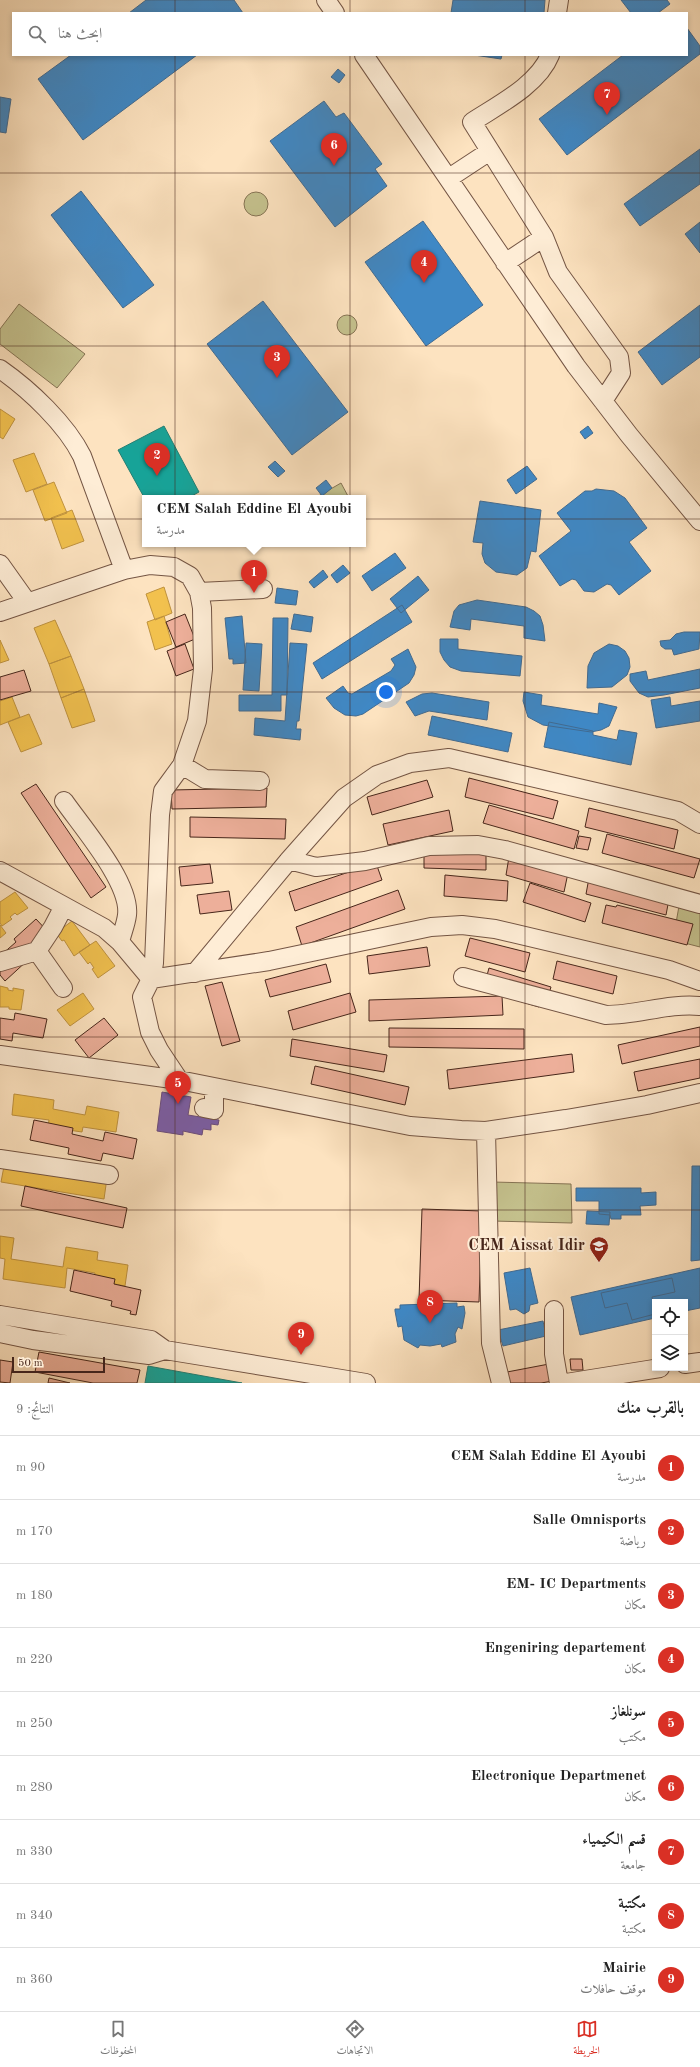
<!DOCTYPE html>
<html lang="ar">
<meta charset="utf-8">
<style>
:root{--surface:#fff;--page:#f6f6f6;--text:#222;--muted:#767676;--line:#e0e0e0;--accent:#d93025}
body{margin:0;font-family:"Old Standard TT",Amiri,serif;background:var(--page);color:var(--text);direction:rtl}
.controls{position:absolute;right:12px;bottom:12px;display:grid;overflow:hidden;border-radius:0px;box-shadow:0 2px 6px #0003}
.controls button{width:36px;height:36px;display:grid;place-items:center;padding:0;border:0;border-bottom:1px solid var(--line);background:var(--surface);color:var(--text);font:20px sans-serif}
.scale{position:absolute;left:12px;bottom:10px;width:93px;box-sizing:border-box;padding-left:4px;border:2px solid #47261a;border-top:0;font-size:11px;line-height:14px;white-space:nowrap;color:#47261a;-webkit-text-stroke:3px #feedd6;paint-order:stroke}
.you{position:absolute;left:386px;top:692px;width:14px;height:14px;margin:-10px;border:3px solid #fff;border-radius:50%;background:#1a73e8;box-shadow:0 0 0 6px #1a73e833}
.badge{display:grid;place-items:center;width:26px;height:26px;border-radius:50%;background:var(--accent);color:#fff;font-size:13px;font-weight:700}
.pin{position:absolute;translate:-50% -33px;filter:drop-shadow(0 1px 2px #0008)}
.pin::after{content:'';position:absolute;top:21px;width:14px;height:12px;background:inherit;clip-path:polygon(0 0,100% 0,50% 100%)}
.popup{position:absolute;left:142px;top:495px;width:224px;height:52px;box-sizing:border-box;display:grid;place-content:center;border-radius:0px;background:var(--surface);filter:drop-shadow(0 1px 3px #0005);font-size:13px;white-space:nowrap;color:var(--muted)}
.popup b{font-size:15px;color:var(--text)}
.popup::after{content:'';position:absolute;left:50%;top:100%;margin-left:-8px;border:8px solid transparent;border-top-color:var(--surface)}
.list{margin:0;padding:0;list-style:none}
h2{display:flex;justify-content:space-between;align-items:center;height:52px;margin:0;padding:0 16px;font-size:17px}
h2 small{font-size:13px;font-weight:400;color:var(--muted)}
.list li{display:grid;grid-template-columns:26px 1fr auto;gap:12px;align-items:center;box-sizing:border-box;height:64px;padding:0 16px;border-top:1px solid var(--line)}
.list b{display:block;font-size:15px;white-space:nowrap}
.list p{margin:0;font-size:13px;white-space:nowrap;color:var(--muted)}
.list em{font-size:13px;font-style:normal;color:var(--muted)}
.icon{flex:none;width:22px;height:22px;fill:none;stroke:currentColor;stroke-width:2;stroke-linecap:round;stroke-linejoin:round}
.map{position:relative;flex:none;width:700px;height:1383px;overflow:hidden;direction:ltr}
.search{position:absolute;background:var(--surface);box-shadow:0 2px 6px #0003;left:12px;right:12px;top:12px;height:44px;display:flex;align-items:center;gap:10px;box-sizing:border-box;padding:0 14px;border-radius:0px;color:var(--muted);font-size:15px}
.sheet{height:628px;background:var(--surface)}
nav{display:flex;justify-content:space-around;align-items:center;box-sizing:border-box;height:56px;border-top:1px solid var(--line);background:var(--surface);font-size:11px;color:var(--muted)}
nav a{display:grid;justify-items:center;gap:2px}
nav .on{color:var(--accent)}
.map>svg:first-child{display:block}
</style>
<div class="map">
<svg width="700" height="1383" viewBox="0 0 700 1383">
<rect width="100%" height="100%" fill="#fde3c0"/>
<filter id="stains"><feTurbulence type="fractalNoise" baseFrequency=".005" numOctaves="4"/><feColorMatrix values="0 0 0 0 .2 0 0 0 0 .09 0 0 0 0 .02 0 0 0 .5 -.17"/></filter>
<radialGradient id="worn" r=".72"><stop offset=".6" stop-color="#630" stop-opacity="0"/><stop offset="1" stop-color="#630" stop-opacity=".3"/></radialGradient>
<path fill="#c5c28e" stroke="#867454" d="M244 204a12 12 0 1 1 24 0a12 12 0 1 1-24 0Z
M19 304 85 354 57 388 0 344V329Z
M337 325a10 10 0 1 1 20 0a10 10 0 1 1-20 0Z
M341 483 349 498H315Z
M679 906 700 912V947L673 940Z
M492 1182 571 1184 572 1223 492 1221Z"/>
<path fill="#f2c14e" stroke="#bf923e" d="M0 409 15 419 3 439 0 437Z
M34 453 47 484 26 492 13 460Z
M54 482 67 513 45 521 33 490Z
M72 510 84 541 62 549 51 518Z
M164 587 172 613 155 620 146 594Z
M164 616 172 644 155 650 147 622Z
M55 620 71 656 49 664 34 628Z
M0 640 9 660 0 663Z
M71 656 84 689 61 698 49 664Z
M84 689 95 721 72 728 61 698Z
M12 697 20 717 0 725V701Z
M29 714 42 744 21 752 8 722Z
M15 892 28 908 17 915 15 913 10 917 12 919 2 926 0 923V902Z
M72 921 90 945 74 956 64 940 62 941 56 933Z
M0 925 6 933 0 938Z
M96 941 115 966 98 978 92 969 94 968 90 962 88 964 79 952Z
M0 986 8 988V990L13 991V988L24 990 21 1010 9 1009V1007H0Z
M83 993 94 1009 70 1026 57 1010Z
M14 1094 54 1100 53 1109 85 1115 87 1106 119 1112 116 1132 83 1127 82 1132 48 1127 49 1120 12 1115Z
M5 1161 107 1178 104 1199 1 1182Z
M0 1236 14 1238 11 1259 63 1267 66 1247 98 1252 97 1260 128 1265 125 1286 94 1280 95 1273 67 1268 65 1288 3 1279 5 1259 0 1258Z"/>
<path fill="#7b5ea7" stroke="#6b4d7d" d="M162 1092 191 1097 188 1115 219 1120 218 1125 211 1124V1130L203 1129 202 1135 183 1131V1135L157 1131Z"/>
<path fill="#3f88c5" stroke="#416b92" d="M146 0H234L243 13H129Z
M453 0H545L544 13H451Z
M621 0H667L670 4 658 13H631Z
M687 28 700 46V54L567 155 539 119 623 55H687Z
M71 55H197L83 140 38 79Z
M474 55H502L501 59Z
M338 69 345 75 339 83 331 77Z
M0 97 11 99 6 133 0 132Z
M324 101 336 117 344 113 382 164 375 169 387 186 335 227 270 141Z
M700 149V184L640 226 624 204Z
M81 191 154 285 123 308 51 215Z
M423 221 483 305 426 346 365 262Z
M700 222V253L685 234Z
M263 301 348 412 292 455 207 344Z
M700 305V357L662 385 638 352Z
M588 426 593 433 585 439 580 432Z
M275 461 285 471 278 477 268 467Z
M527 466 537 479 516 494 507 480Z
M326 480 332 488 322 496 316 488Z
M596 489 614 491 625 498 647 528 629 542 651 571 619 595 611 585 607 584 594 592 584 591 576 580 572 579 560 586 539 556 571 531 557 513 585 491H592Z
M480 501 541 510 536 552 531 551 527 568 517 575 496 572 485 563 482 554 483 543 473 542Z
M395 553 406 568 372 591 362 576Z
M343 565 350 573 337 583 331 575Z
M323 570 328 577 314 588 309 582Z
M418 576 429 590 401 613 390 599Z
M277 588 298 591 296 605 275 603Z
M477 600 526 607 534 611 540 616 543 625 545 641 524 638V626L471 619 470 630 450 627 454 611 459 605Z
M402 605 412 622 322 679 313 663Z
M294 614 313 617 311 632 291 629Z
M242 616 246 663 233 664V659H229L225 618Z
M273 618H288L287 695H281V711H239V695H272Z
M684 632H700L699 649 674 655 672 649H665L661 646 660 641 670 640 676 634Z
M440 639H458V649L522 656 520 676 461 671 450 667 444 660 440 652Z
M246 643 262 644 259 691 243 690Z
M290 643 307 644 299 721H297L296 729H301L300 740 254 735 255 718 285 721Z
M609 644 618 646 625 651 629 658 630 667 627 675 612 687 587 688 588 666 594 653Z
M408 649 416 667 414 675 409 683 363 714 356 716 345 715 334 708 326 698 343 686 348 693 352 694 391 671 395 665 391 659Z
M700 669V688L664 695 648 697 639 693 630 681V674L646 671 648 680Z
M524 692 542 695 541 705 598 714 599 703 617 707 609 726 601 730 591 732 543 725 528 717 523 701Z
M432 693 489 702 487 720 429 711 415 716 406 702 422 694Z
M670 697 671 706 700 701V721L656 728 651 700Z
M432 716 512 733 508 752 428 735Z
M549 722 593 731V735L617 740 619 730 637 733 631 765 544 747Z
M692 1166H700V1260L691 1261Z
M576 1188H641V1193L656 1192V1205L640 1206 641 1215H621V1219H611L610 1215 599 1214V1201H576Z
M587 1211 610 1212 609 1225 586 1224Z
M530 1268 538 1303 530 1305 529 1311 524 1314 516 1309 510 1310 504 1273Z
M700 1268V1308L685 1311V1302H655V1318L580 1335 571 1297Z
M672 1278 675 1292 652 1297 655 1314 632 1320 627 1303 605 1308 601 1293Z
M457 1303V1307L464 1306 465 1313 462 1329 458 1327 455 1334 456 1342 442 1347 441 1344 430 1346 420 1345 418 1348 404 1340 402 1326 398 1327 395 1311V1309H400V1305Z
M543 1321 546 1336 503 1346 498 1330Z"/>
<path fill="#17a398" stroke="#257e72" d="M164 426 199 492 188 498 145 499 118 450Z
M148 1366 242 1383H145Z"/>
<path fill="#edaf9a" stroke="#47261a" d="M185 614 195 639 176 647 166 622Z
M185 644 194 669 176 676 167 651Z
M24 670 31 691 0 700V677Z
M469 778 558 801 553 819 465 797Z
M427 780 433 797 372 815 367 797Z
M36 784 106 887 91 898 21 793Z
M267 788 266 807 172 809 171 790Z
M489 805 579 831 574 849 483 823Z
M589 808 678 830 674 849 585 827Z
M449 810 453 831 388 845 383 824Z
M190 817 286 819 285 839 190 837Z
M607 834 700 859 694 878 602 853Z
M579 836 591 838 588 850 576 848Z
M424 849 486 850V870L424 868Z
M509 857 568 873 564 892 506 875Z
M376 863 382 880 295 911 289 892Z
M210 864 213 883 181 886 179 867Z
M445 875 508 881 507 901 444 896Z
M589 878 669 899 666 915 586 894Z
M530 883 591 903 585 922 523 902Z
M398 890 405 909 302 946 296 927Z
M229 891 232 910 200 914 197 895Z
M606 905 616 907 617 905 693 924 687 945 602 923Z
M36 919 50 934 29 959 5 981 0 975V956L16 942 14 939Z
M470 938 530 953 525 972 465 956Z
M427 947 430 966 369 974 367 956Z
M557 961 617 976 613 994 553 979Z
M326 964 331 982 270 997 265 980Z
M489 968 551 987 546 1003 540 1002 539 1007 483 990Z
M222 982 240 1041 222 1046 205 986Z
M350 993 356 1012 293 1030 288 1011Z
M502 996 503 1015 369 1021V1000Z
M15 1013 47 1019 43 1038 13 1033 12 1041 0 1039V1018L14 1020Z
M104 1018 118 1035 89 1058 75 1040Z
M700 1027V1046L622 1064 618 1045Z
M389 1028 524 1029V1049L389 1047Z
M292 1039 387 1055 384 1072 290 1056Z
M572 1054 574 1072 449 1089 447 1070Z
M700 1059V1078L638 1091 634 1072Z
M315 1066 409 1087 405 1105 311 1084Z
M34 1120 73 1128 72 1134 103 1141 105 1132 137 1139 133 1159 103 1153 101 1161 68 1154 69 1148 30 1140Z
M25 1186 127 1208 123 1228 21 1206Z
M422 1209 482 1211 479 1302 419 1300Z
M74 1270 115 1279 114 1284 141 1290 136 1315 130 1314 131 1311 111 1306 112 1301 70 1291Z
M39 1352 140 1370 137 1383H93L35 1372Z
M570 1359H582L583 1370H571Z
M0 1360 13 1362 10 1383 0 1382Z
M549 1364 553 1381 541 1383H509L507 1372Z
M49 1378 70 1383H48Z"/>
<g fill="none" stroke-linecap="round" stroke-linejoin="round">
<g stroke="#745544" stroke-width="20">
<path id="minor" d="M326 0 335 13
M557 13 559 0
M364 55 576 366 629 435 700 521
M550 55C538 85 498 105 472 122L544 237 558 272 619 357 621 373 603 401
M449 178 490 151
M505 263 544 237
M0 369C30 390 66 424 82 456L124 570
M0 564 27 602
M199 592 263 589
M0 612 124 570 150 565 174 567 190 576 199 592 202 608 203 669 197 721 182 765 163 791 160 815 154 963 151 979
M182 765 205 779 260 781
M64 801C82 827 131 883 127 915 126 924 122 933 120 942
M289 860 316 867 365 861 429 846 478 845 505 850 700 904
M0 871 104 928 120 942 151 979
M37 951 63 988
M0 962 37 951 53 927 64 906
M195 973 289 860 344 798 377 775 410 763 449 758 678 811 700 824
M463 977 606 1015C638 1015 668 1003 700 1006
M0 1055 179 1080 410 1126 461 1130 486 1131 566 1119 647 1105 700 1093
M179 1080 159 1050 150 1032 142 997 151 979 269 961 431 927 462 925 495 929 669 970 700 981
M204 1108 214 1110V1087
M486 1131 491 1343 501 1383
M0 1159 109 1175
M554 1310V1354L559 1383
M0 1315 151 1340 165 1350
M0 1333 33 1340 149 1355 165 1350 366 1383
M685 1364 700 1362
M566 1383 660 1368"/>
</g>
<use href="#minor" stroke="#feedd6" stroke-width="18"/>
</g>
<path fill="none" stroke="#47261a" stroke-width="1" stroke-opacity="0.55" d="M175 0V13M350 0V13M525 0V13M175 55V1383M350 55V1383M525 55V1383M0 173H700M0 346H700M0 519H700M0 692H700M0 864H700M0 1037H700M0 1210H700"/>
<defs>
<g id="school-pin" transform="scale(1)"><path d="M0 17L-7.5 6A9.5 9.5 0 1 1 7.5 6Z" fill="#8f2418" stroke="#feedd6"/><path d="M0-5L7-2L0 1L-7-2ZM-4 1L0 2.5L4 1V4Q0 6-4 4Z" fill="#fff"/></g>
</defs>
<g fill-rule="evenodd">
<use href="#school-pin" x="599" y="1246"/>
</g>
<g text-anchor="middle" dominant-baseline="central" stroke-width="4" stroke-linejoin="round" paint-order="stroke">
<g font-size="16" font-weight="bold" fill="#47261a" stroke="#feedd6" text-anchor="end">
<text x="585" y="1246">CEM Aissat Idir</text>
</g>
</g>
<rect width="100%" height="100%" filter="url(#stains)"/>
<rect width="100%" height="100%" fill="url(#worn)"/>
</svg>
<div class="controls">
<button><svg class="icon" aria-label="locate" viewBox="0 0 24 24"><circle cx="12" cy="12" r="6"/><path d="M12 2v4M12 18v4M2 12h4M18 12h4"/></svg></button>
<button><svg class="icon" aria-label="layers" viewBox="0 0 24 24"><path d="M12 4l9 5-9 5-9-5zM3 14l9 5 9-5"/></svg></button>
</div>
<div class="scale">50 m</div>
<div class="you"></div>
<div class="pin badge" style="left:254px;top:593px">1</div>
<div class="popup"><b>CEM Salah Eddine El Ayoubi</b>مدرسة</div>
<div class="pin badge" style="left:157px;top:476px">2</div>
<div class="pin badge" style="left:277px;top:378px">3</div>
<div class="pin badge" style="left:424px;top:283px">4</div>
<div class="pin badge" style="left:178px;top:1104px">5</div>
<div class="pin badge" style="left:334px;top:166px">6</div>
<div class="pin badge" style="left:607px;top:115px">7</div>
<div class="pin badge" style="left:430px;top:1323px">8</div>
<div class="pin badge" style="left:301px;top:1355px">9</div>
<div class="search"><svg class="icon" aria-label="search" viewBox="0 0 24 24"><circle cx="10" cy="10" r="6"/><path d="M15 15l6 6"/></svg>ابحث هنا</div>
</div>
<section class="sheet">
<h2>بالقرب منك<small>النتائج: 9</small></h2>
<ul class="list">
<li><span class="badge">1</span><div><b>CEM Salah Eddine El Ayoubi</b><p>مدرسة</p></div><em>90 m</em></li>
<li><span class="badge">2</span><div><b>Salle Omnisports</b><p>رياضة</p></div><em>170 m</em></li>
<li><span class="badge">3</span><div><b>EM- IC Departments</b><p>مكان</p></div><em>180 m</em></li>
<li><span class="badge">4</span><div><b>Engeniring departement</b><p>مكان</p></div><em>220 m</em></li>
<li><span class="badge">5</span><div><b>سونلغاز</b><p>مكتب</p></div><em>250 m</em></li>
<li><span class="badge">6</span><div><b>Electronique Departmenet</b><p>مكان</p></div><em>280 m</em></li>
<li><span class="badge">7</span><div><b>قسم الكيمياء</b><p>جامعة</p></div><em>330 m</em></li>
<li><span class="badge">8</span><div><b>مكتبة</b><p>مكتبة</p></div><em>340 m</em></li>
<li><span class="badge">9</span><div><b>Mairie</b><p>موقف حافلات</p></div><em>360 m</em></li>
</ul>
</section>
<nav>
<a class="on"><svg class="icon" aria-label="map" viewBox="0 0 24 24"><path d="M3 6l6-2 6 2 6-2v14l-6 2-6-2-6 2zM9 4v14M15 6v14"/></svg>الخريطة</a>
<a><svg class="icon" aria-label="directions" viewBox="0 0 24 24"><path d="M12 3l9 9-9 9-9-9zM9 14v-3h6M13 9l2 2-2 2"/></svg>الاتجاهات</a>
<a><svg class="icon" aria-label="saved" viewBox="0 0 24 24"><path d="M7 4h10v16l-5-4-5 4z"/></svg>المحفوظات</a>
</nav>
